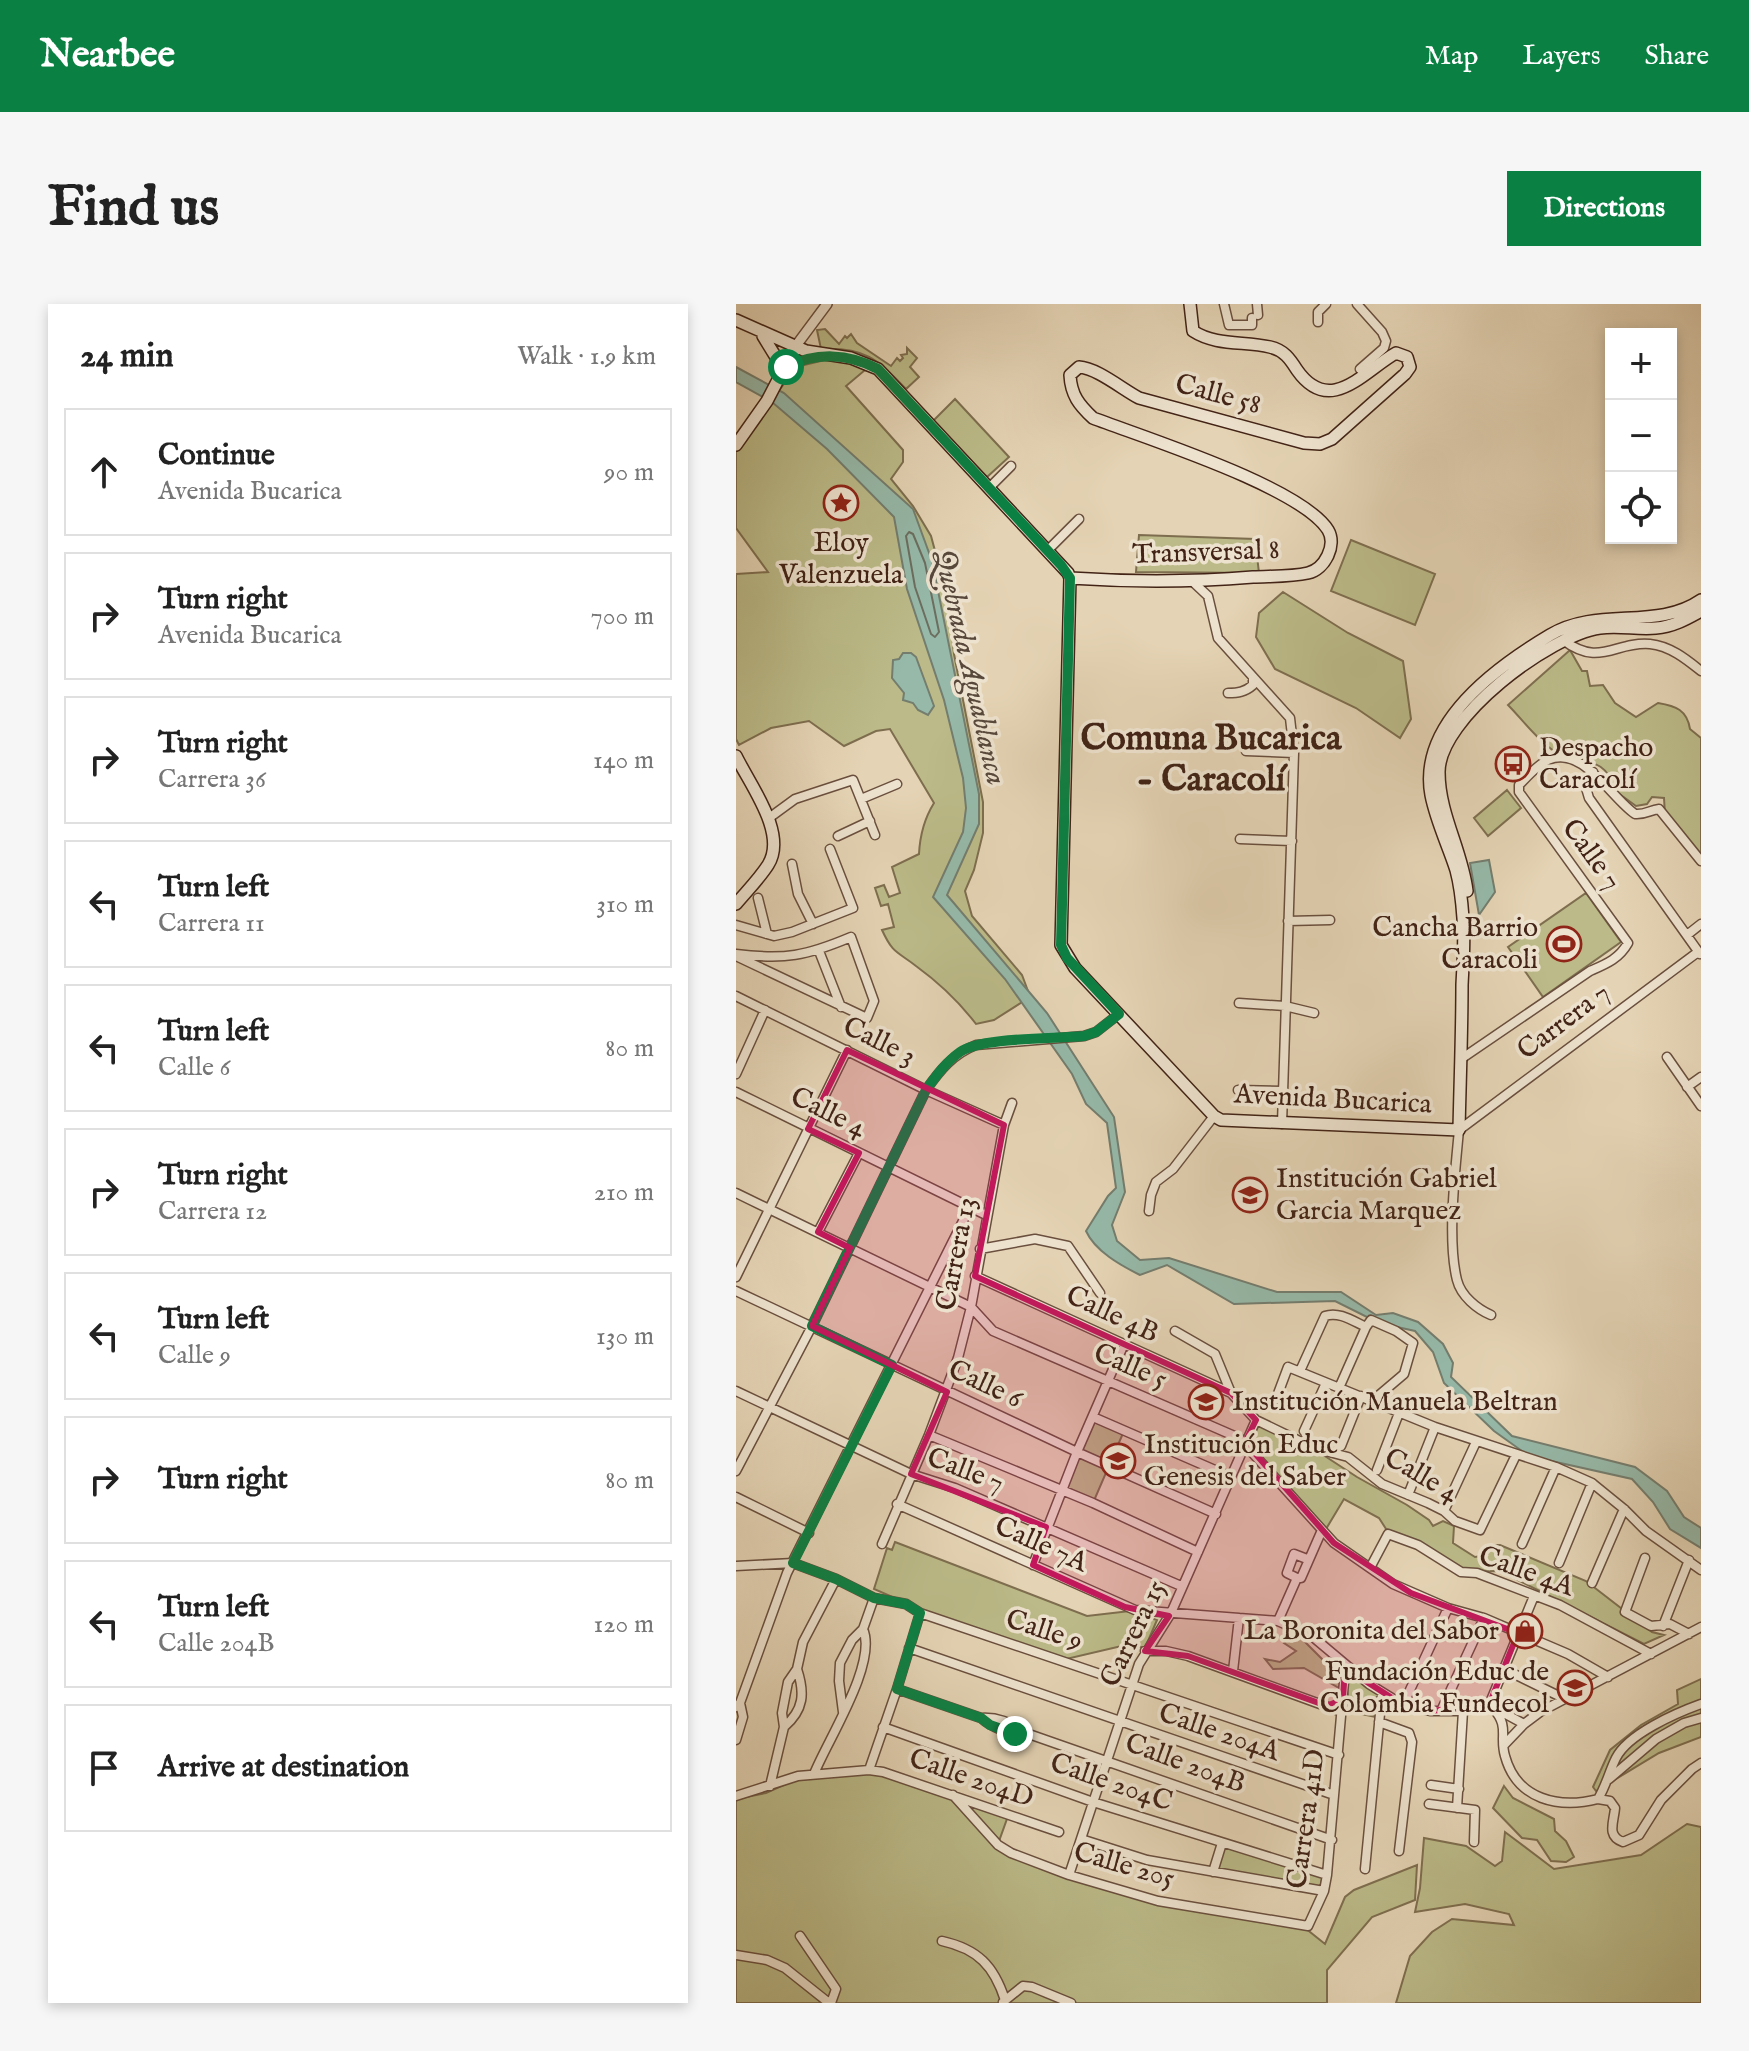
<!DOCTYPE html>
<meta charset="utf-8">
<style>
:root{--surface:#fff;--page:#f6f6f6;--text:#222;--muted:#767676;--line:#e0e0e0;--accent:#0b8043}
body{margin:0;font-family:"IM FELL English",serif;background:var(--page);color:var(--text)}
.controls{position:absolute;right:24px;top:24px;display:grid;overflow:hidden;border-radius:0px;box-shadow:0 4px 12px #0003}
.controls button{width:72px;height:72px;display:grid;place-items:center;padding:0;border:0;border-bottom:2px solid var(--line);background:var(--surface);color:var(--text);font:40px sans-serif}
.stop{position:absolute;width:24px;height:24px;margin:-18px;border:6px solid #0b8043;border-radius:50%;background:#fff}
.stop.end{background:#0b8043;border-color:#fff;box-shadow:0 2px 8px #0008}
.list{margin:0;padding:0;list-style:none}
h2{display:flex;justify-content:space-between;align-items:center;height:104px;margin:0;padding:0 32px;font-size:34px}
h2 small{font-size:26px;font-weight:400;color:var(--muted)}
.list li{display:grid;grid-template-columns:52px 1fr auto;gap:24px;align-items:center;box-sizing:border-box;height:128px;margin:0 16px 16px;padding:0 16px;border:2px solid var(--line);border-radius:0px}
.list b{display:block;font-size:30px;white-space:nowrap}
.list p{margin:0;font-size:26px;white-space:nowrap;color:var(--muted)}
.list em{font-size:26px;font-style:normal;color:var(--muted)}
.icon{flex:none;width:44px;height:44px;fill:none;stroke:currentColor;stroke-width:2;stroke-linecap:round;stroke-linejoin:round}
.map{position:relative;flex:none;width:965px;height:1699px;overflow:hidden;border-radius:0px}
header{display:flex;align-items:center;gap:48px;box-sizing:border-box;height:112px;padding:0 40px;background:var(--accent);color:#fff}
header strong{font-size:38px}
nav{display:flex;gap:44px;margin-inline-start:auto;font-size:28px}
.intro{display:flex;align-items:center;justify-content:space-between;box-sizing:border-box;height:192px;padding:0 48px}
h1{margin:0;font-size:56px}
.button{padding:20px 36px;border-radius:0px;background:var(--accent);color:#fff;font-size:28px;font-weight:700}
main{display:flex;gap:48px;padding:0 48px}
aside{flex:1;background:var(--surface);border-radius:0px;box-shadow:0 4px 12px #0003}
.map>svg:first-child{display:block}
</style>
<header>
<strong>Nearbee</strong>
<nav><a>Map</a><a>Layers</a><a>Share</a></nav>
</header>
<div class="intro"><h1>Find us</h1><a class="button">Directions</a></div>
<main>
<aside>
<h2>24 min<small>Walk · 1.9 km</small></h2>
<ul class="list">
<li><svg class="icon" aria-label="ahead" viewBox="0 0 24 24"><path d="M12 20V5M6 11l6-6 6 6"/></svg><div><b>Continue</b><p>Avenida Bucarica</p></div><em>90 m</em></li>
<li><svg class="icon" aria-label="right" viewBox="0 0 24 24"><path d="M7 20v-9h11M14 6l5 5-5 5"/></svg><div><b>Turn right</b><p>Avenida Bucarica</p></div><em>700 m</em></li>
<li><svg class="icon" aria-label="right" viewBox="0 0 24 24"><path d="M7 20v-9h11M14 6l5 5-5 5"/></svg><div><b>Turn right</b><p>Carrera 36</p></div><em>140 m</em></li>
<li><svg class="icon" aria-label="left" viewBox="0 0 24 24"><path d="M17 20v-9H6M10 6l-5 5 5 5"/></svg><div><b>Turn left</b><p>Carrera 11</p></div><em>310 m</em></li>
<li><svg class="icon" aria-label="left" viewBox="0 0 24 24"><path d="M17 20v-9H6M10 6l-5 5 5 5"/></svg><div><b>Turn left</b><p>Calle 6</p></div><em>80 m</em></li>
<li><svg class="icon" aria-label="right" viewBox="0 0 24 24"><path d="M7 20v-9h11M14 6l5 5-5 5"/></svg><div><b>Turn right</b><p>Carrera 12</p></div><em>210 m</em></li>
<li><svg class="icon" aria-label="left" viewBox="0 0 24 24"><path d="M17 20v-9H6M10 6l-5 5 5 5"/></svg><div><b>Turn left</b><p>Calle 9</p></div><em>130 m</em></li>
<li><svg class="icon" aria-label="right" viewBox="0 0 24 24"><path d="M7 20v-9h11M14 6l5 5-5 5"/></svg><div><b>Turn right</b></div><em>80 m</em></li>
<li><svg class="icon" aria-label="left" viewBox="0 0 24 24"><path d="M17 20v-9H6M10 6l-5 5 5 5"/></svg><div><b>Turn left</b><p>Calle 204B</p></div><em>120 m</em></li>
<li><svg class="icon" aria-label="arrive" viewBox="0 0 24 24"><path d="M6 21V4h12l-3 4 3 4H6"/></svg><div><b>Arrive at destination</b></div></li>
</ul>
</aside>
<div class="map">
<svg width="965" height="1699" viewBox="0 0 965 1699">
<rect width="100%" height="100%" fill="#e4d3b4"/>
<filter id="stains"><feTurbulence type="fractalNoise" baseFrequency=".0025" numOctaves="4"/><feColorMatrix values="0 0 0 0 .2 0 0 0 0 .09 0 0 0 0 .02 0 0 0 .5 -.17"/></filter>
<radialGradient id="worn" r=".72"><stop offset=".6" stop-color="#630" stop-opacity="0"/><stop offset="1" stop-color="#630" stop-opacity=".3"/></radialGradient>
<path fill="#bbba88" stroke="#7e6e4f" stroke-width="2" d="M89 25 103 40 109 32 111 34 115 30 121 39 155 62 161 54 164 57 167 54 165 51 171 50V44L181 54 174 63 183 73 170 85C141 55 129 43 85 45L81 26Z
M89 56 106 57 136 67 129 66 110 82 167 146V158L155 175 177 202 195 232 213 299 218 350 247 498V529L238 566 229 587 236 612 286 671 292 687 291 695 258 716 240 720C224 699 202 678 180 662 161 647 157 650 146 626L158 623 152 600 145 602 139 584 148 581 153 593 164 589 156 563 183 550C184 530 188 515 198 499L154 425 140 427 108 442 73 417 35 424 3 441 0 435V270L32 268 0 224V148L57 67 68 61Z
M219 95 273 153 251 173 197 117Z
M403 231 519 235 523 269 400 268Z
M615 236 699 270 679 321 595 287Z
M547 288 612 329 667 357 675 415 664 434 620 404 539 365 520 333 523 309Z
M834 346 846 367H851L854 382 867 381 879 399 900 413 922 399C940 402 951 406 954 425L965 434V557L929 511 928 494 916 493 911 500 900 502 878 486C871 448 838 462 818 447 801 436 786 415 772 401Z
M771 486 785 504 752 532 738 514Z
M850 589 885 638 807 693 772 643Z
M357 1113 388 1127 357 1199 326 1186Z
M520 1116 578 1145 621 1173 671 1201 693 1216 697 1222 707 1217 718 1222 717 1239 739 1253 751 1251 755 1241H764L850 1277 916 1328 928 1331 908 1340 764 1267 725 1268 652 1228 643 1214 608 1195 590 1225 511 1139Z
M159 1238 351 1312 394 1307 421 1316 409 1344 394 1340 326 1356 193 1309 138 1285 151 1244 156 1246Z
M555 1332 566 1335 606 1375 603 1384 568 1364 537 1365 529 1355 544 1358 560 1347 548 1339Z
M618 1369 649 1396 645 1414 615 1408 609 1376Z
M965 1375V1433L923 1449 860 1487 857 1483 874 1446 905 1421 942 1400 941 1386Z
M144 1469 272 1512 262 1540 275 1550 421 1598 569 1624 589 1640 609 1593 618 1586 681 1561 679 1596 636 1613 591 1666V1699H0V1495L30 1489 63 1474Z
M768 1482 777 1494 818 1515 819 1527 830 1537 838 1553 830 1558 815 1557 801 1536 786 1534 757 1504Z
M951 1520 965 1523V1699H660L674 1652 696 1628 716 1615 778 1621 773 1610 729 1600 679 1608 684 1584 688 1534 730 1542 759 1562 766 1557 769 1528 818 1565 905 1551Z
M487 1541 587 1571 584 1584 479 1567Z"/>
<path fill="#96b9a9" stroke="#747d6e" stroke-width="2" d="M0 63 48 89 177 205 196 257 243 490V520L211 591 311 709 378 813 389 888 376 921 381 937 404 956 433 954 541 988H605L640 1011 657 1009 682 1018 707 1040 717 1059 715 1073 776 1132 899 1163 931 1187 948 1213 965 1224V1244L934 1225 917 1198 896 1175 793 1152 758 1127 708 1079 697 1048 679 1027 643 1019 599 997 498 1000 431 961 404 971C384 961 359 947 350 927L372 892 380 884 371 819 350 800 336 770 269 675 197 593 227 528 230 504 227 474 208 396 171 285 158 213 91 145 36 98 0 78Z
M167 349H175L180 353 198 402 192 411 182 406 177 399 167 396 168 389 156 374 157 356 163 355Z
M753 556 759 588 743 611 734 559Z"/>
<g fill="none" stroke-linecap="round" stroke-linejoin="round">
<path stroke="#6c6e60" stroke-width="2" d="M173 228 177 230 189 259 203 328 199 333 195 330 179 283 170 232Z"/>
<g stroke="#6a4f3e" stroke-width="11">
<path id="minor" d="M488 0 493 21H516V14
M521 0 522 11
M621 0 646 28 650 37 648 44 624 65
M582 18V8L590 0
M253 184 275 162
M311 247 343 215
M456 277 472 292 482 334 554 414 558 449 546 820
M827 336C864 364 879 337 914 340 934 342 950 355 965 367
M492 389C502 389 509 388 517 381V374
M510 447 558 449
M857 468 850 484 853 494 964 650
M125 495 161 480
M33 514 59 495 117 476 139 531
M102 532 134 517
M504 535 556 537
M56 560 62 590 77 620
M22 594 31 630
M552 617 594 616
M0 621 38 632 56 628 117 604 94 545
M951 631 965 620
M83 647 105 703
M0 650C49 656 70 652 115 633L138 697 131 714 0 652
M0 692 190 786 268 821
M503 699 549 702 578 709
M931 753 965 802
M725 755 854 667C870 660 883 655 892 639L783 488V481C791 473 802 460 812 456 846 440 876 495 899 510 909 511 914 506 923 505L965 557
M0 770 29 706
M951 783 965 773
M502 786 546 787
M0 788 250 911
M0 889 235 1003 257 1027 503 1134 598 1239 657 1280 712 1304 748 1314 832 1350 872 1373
M413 907 415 891 420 878 437 865 478 812
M82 928 123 849
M244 945 299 935 332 942 364 989
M239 972 495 1089
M0 973 111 746
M0 987 341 1148 480 1210
M755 1011C741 1005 725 992 721 976 711 936 719 869 723 826L962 648
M439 1027 479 1050 495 1089 520 1116 578 1144 612 1153 646 1180 692 1199 708 1207 719 1217 744 1226 780 1151
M564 1067 589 1012C603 1007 617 1017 630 1023
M603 1084 630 1023 635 1016 660 1027 677 1039 668 1070 642 1092 640 1098
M0 1087 175 1170 219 1184 445 1282
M540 1095 552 1063 699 1123 820 1163 856 1179 888 1205 910 1227 965 1266
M357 1113 495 1173
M568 1127 590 1079
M193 1131 357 1199 462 1248
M605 1142 625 1092
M641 1166 663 1109
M0 1167 76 1022 190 786C204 766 217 750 240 741L348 732 360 728 383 710
M672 1191 699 1123
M0 1193 73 1229
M161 1200 399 1306 542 1317 577 1333 633 1380 667 1401 694 1407H727L753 1401 788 1420
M708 1207 740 1138
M146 1240 193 1131 222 1054 235 1003 268 821 276 799
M786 1240 820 1163
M909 1254 889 1308 915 1322 934 1320 953 1330
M823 1259 856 1179
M297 1261 341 1148 388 1040
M0 1262 57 1259 100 1275 138 1294 170 1300 184 1309 603 1451
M634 1264 652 1230 682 1241 725 1268 741 1269 824 1301 915 1350
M561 1274 551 1269 558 1250 571 1255
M856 1279 888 1205
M542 1317 561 1274H565L586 1226
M927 1322 953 1256
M173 1344 598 1491
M409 1347H430L452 1352 606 1408
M768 1365 829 1395
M497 1367 503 1314
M161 1385 245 1414C255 1423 275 1432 287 1428
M667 1401 712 1304
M753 1401 798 1292
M0 1403 4 1399 51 1269 234 903
M757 1404C774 1423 763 1432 769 1452 781 1496 823 1505 862 1495 870 1482 873 1468 880 1454 892 1430 940 1409 965 1400
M705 1407 748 1314
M107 1408 103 1377 104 1359 116 1336 127 1325 138 1294
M245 1414C260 1413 276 1418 287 1428L596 1536
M643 1418 673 1429 676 1438 663 1547
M48 1423C68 1406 69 1389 61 1365
M147 1423 357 1498 591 1571
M0 1436 7 1413 4 1399
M768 1441 788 1420 804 1408 965 1323
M133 1466 161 1385 184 1309
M78 1470C91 1437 142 1359 127 1325
M873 1475 920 1435 948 1419 965 1414
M695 1481 723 1485
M34 1482 48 1423 46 1409 52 1378 61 1365 67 1338 100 1275
M217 1491 262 1541 275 1549 333 1571 422 1597 572 1622 588 1587 591 1571 608 1378 613 1363
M0 1492 62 1472 133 1466 147 1468 323 1528
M862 1495 874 1497 879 1504C878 1518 870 1532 887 1538L903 1531 925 1496 956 1465 965 1459
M693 1500 739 1506 738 1538
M721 1504 727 1407
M345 1535 411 1556 588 1587
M629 1565 646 1389
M477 1568 486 1539
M333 1571 403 1360 435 1309 520 1116
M64 1632 100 1685 95 1699
M206 1637C242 1645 258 1662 269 1696
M0 1651 31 1656 49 1664 93 1699
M267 1698 287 1682 296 1683 335 1699"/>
</g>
<g stroke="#6a4f3e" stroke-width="12">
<path id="tertiary" d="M59 43 91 0"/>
</g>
<g stroke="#422316" stroke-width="14">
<path id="secondary" d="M0 16 70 47 115 54 142 65 332 269 334 274 325 641 339 664 478 812 485 816 723 826C724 778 726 729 726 681 727 659 729 636 727 614 726 599 724 581 720 566 712 541 700 517 695 491 682 420 760 363 814 331 863 302 920 327 965 296
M27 32 46 63
M0 141 31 97 59 43
M334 274C395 278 456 278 517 273 534 272 555 273 572 269 589 265 601 241 592 226 565 183 409 134 357 114 343 101 335 91 334 71L343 63C361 64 386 85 403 94L568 139 584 140 596 135 669 70 674 63 671 53 660 49C628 67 594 113 561 66 554 55 548 46 534 43 508 37 480 42 457 27L454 0
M0 452C14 481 52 530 32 561 23 575 10 588 0 600
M731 587C726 546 703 510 703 468 703 414 814 331 864 324 883 321 901 326 920 324 936 323 951 315 965 307"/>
</g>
<use href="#minor" stroke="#ede2ce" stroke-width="8"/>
<use href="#tertiary" stroke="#ede2ce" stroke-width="9"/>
<use href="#secondary" stroke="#ede2ce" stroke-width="11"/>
</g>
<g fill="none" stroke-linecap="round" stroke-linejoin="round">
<path stroke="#0b8043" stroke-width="10" d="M50 63C80 48 112 49 142 65L325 261 334 274 325 641 331 654 383 710 360 728 348 732C319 735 245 733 224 748 210 758 200 772 190 786L76 1022 156 1061 57 1259 100 1275 138 1294 170 1300 184 1309 161 1385 245 1414 254 1421 279 1430"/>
</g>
<path fill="#c2185b" fill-opacity="0.2" stroke="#c2185b" stroke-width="6" stroke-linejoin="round" d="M111 746 268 821 239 972 495 1089 520 1116 509 1138 598 1239 675 1289 782 1329 753 1401 694 1407 667 1401 609 1364 607 1395 591 1402 452 1352 409 1347 433 1312 389 1303 297 1261 310 1223 175 1170 211 1088 76 1022 114 944 82 928 123 849 72 825Z"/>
<defs>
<g id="sight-ring" transform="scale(1.8)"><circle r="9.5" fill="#ede2ce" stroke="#8f2418" stroke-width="1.5"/><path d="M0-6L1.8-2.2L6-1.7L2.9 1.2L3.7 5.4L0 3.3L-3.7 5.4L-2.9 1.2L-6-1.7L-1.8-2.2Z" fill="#8f2418"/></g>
<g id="bus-ring" transform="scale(1.8)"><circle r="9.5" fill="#ede2ce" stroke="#8f2418" stroke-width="1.5"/><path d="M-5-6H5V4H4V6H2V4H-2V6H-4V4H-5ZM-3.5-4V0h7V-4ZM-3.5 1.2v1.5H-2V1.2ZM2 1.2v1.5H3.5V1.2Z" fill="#8f2418"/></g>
<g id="stadium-ring" transform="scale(1.8)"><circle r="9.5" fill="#ede2ce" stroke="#8f2418" stroke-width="1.5"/><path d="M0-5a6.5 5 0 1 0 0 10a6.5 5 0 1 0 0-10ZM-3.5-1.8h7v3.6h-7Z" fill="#8f2418"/></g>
<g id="school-ring" transform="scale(1.8)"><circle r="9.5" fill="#ede2ce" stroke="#8f2418" stroke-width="1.5"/><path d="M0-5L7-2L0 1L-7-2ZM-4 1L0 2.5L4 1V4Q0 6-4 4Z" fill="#8f2418"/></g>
<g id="shop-ring" transform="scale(1.8)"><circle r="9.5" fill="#ede2ce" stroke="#8f2418" stroke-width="1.5"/><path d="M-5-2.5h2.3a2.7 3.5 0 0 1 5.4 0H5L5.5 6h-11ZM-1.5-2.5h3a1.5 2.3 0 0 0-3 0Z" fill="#8f2418"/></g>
</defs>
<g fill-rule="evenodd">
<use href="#sight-ring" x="105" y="199"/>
<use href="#bus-ring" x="777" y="460"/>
<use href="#stadium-ring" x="828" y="640"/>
<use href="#school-ring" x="514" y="891"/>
<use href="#school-ring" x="470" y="1098"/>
<use href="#school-ring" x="382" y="1157"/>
<use href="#shop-ring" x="789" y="1327"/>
<use href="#school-ring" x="839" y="1384"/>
</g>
<g text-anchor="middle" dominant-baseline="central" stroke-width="7" stroke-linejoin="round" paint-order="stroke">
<g font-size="28" fill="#422316" stroke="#ede2ce">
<text transform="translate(482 91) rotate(15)">Calle 58</text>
<text transform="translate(470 249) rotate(-2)">Transversal 8</text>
<text transform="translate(855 551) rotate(54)">Calle 7</text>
<text transform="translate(828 718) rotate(-37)">Carrera 7</text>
<text transform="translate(143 738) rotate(26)">Calle 3</text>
<text transform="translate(597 796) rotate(3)">Avenida Bucarica</text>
<text transform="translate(92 809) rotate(26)">Calle 4</text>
<text transform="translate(221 950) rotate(-79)">Carrera 13</text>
<text transform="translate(376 1011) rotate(25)">Calle 4B</text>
<text transform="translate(394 1063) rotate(23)">Calle 5</text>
<text transform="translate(249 1081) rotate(25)">Calle 6</text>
<text transform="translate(229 1167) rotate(21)">Calle 7</text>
<text transform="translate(685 1172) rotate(30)">Calle 4</text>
<text transform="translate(305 1241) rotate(24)">Calle 7A</text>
<text transform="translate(790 1268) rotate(20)">Calle 4A</text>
<text transform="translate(308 1327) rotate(18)">Calle 9</text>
<text transform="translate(398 1330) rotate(-64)">Carrera 15</text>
<text transform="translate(483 1429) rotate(19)">Calle 204A</text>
<text transform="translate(449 1460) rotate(20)">Calle 204B</text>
<text transform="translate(235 1475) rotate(19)">Calle 204D</text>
<text transform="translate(375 1479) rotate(19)">Calle 204C</text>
<text transform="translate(571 1515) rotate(-82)">Carrera 41D</text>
<text transform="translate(388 1562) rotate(16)">Calle 205</text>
</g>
<g font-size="28" fill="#422316" stroke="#ede2ce" text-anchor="start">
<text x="105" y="239" text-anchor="middle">Eloy<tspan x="105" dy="32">Valenzuela</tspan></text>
<text x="803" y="444">Despacho<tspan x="803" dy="32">Caracolí</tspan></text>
<text x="802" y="624" text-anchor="end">Cancha Barrio<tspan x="802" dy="32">Caracoli</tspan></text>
<text x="540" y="875">Institución Gabriel<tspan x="540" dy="32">Garcia Marquez</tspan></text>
<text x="496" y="1098">Institución Manuela Beltran</text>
<text x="408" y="1141">Institución Educ<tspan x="408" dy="32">Genesis del Saber</tspan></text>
<text x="763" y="1327" text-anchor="end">La Boronita del Sabor</text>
<text x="813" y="1368" text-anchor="end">Fundación Educ de<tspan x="813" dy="32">Colombia Fundecol</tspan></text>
</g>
<g font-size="30" font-style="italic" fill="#57483b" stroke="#ede2ce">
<text transform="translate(233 363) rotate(77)">Quebrada Aguablanca</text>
</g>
<g font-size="36" font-weight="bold" fill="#422316" stroke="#ede2ce">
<text x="475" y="435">Comuna Bucarica<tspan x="475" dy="41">- Caracolí</tspan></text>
</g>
</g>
<rect width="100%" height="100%" filter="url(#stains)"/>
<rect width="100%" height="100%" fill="url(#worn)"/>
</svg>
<div class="controls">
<button>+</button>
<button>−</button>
<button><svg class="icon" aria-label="locate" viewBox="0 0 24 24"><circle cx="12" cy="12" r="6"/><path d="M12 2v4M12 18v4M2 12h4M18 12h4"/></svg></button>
</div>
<div class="stop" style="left:50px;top:63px"></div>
<div class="stop end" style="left:279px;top:1430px"></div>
</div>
</main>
